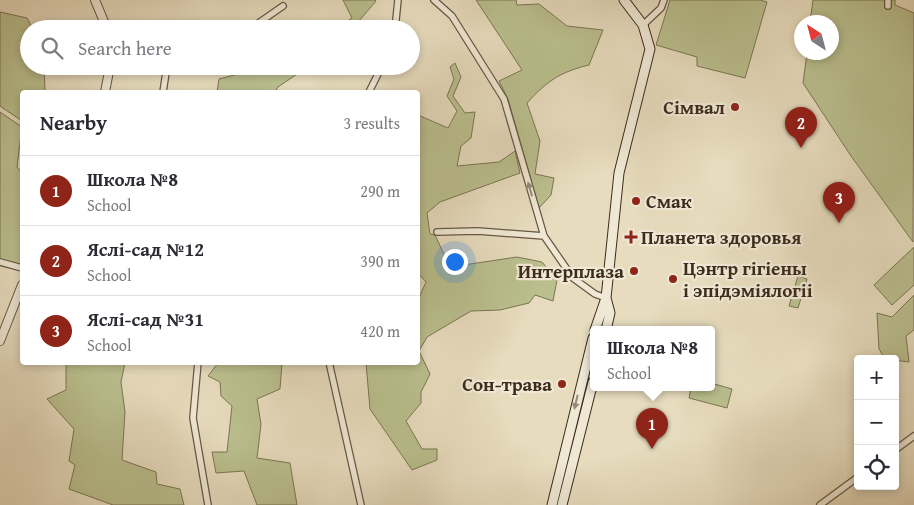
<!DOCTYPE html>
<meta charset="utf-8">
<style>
:root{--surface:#fff;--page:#f7f7f7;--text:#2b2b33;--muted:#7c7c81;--line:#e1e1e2;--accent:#8f2418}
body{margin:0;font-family:"Gentium Book Plus",serif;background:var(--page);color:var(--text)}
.controls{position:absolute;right:15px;bottom:15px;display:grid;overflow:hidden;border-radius:5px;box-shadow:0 2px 8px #0003}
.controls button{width:45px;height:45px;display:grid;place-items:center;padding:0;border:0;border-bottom:1px solid var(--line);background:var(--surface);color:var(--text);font:25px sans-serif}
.compass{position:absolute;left:794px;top:15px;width:45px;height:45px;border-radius:50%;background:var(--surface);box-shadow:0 2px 8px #0003;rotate:324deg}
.you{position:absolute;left:454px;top:261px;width:18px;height:18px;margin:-12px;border:4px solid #fff;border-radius:50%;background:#1a73e8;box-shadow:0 0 0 8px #1a73e833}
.badge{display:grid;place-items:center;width:32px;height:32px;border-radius:50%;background:var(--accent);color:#fff;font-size:16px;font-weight:700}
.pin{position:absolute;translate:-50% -41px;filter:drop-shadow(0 1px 2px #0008)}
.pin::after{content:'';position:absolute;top:26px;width:18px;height:15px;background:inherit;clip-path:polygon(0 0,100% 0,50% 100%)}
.popup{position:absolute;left:590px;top:326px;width:125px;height:65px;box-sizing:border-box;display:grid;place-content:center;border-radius:5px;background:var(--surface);filter:drop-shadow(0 1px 4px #0005);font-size:16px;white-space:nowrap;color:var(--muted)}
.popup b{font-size:19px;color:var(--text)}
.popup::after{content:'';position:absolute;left:50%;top:100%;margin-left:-10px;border:10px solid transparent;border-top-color:var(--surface)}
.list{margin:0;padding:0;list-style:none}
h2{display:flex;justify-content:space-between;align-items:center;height:65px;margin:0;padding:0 20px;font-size:21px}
h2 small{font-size:16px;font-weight:400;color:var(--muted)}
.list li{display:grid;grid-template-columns:32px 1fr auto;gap:15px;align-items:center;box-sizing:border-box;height:70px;padding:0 20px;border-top:1px solid var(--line)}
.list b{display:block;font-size:19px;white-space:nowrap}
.list p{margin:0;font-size:16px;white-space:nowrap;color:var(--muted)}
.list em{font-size:16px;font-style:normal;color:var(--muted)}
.icon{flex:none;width:28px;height:28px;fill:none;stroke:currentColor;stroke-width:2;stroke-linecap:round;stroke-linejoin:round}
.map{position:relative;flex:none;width:914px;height:505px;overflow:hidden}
.search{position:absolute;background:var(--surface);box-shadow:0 2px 8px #0003;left:20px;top:20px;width:400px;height:55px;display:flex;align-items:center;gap:12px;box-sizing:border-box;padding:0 18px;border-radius:28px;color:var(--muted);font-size:19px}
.panel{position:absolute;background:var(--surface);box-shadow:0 2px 8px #0003;left:20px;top:90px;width:400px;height:275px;border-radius:5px}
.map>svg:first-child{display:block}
</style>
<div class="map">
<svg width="914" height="505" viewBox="0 0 914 505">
<rect width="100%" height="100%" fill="#e7dcbe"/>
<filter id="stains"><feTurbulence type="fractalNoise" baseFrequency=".004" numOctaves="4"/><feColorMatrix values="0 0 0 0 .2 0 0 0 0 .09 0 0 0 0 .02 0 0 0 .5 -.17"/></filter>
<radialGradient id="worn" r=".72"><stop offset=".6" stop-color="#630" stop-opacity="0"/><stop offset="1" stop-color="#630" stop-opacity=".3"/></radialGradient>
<path fill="#babf8e" stroke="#7c7555" d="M343 0H375L376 1 352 29H335L352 18Z
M476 0H516L517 5 539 4 567 26 603 30 589 65C560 72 547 81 527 103L540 141 535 174 554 178 551 195 539 208 508 99 499 81 522 70Z
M670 0H760L767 2 745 78 697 66V57L656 45Z
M813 0H895V5L914 13 913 242 851 156 803 83 807 53 832 52V22H810Z
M0 12 27 18 33 29H29V66H44L45 92H22V121L0 106Z
M455 63 461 77 453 96 465 113 475 112 471 138 461 146 457 166 499 162 515 151 520 173 440 202 427 213 430 234 435 235 450 267 517 257 542 262 557 280 553 301 535 295 529 303 500 310 471 311 427 337 419 351 430 374 421 392V403L406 421 422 449H437V460L412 470 370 409 366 363 418 362V300L426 282 418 273V115L448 128 457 111 447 96 454 79 450 67Z
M269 66H309L278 87 275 92H217L219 79Z
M0 112 22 127 17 167 22 173V265L0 259Z
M914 247V285L892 305 874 285Z
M798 276 807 279 798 308 789 306Z
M914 295V330L906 336 909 362 885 359 879 349 877 313 892 317Z
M66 363H125L121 382 125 412 122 460 156 472 157 484 180 489 184 505H113L69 489 75 465 69 461 74 429 47 399 66 390Z
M218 363H282L280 389 257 399 261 424 257 458 290 463 297 505H257L244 471 216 473 212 452H227L232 406 221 396 220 382 208 376Z
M711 383 732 389 727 408 689 398 691 388H711Z"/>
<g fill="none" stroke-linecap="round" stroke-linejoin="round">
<g stroke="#685744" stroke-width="8">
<path id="minor" d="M434 0 452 16 504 99 544 236 573 278 595 294 606 298
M888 6V0
M643 25 661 8 664 0
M250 29 283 6
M395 29 398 0
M163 92 167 66
M369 92 382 66
M437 232 478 231 544 236
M0 262 22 268
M198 362 193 418 208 505
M329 362 361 505
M895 450 914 436
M820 505 858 477"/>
</g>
<g stroke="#685744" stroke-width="10">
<path id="tertiary" d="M95 0 107 29
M105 92 110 66
M0 341 22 285"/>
</g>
<g stroke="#3d2b1c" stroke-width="11">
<path id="secondary" d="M595 330 606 298 619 173 650 49 643 25 624 0
M606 330 610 313 606 298
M552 505 593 338
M562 505 593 382"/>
</g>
<use href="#minor" stroke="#efe8d5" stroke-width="5.5"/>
<use href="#tertiary" stroke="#efe8d5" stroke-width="8"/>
<use href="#secondary" stroke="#efe8d5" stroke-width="9"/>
</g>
<defs><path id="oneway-solid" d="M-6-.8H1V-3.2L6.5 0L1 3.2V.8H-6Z" transform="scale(1.25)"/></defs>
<g fill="#968a78">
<use href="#oneway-solid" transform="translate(530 189) rotate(-106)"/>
<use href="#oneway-solid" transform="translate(576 402) rotate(103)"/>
</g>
<g fill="#8f2418" stroke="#efe8d5" stroke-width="2">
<circle cx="735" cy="107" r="5"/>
<circle cx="636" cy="201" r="5"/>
<path d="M628.5 229.5h5v5h5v5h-5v5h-5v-5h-5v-5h5z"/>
<circle cx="634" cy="271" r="5"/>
<circle cx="673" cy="279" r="5"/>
<circle cx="562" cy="384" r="5"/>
</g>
<g text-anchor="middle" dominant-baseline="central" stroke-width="4.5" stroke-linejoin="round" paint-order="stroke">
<g font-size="19" font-weight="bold" fill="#3d2b1c" stroke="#efe8d5" text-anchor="end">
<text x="725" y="107">Сімвал</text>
<text x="646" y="201" text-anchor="start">Смак</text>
<text x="641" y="237" text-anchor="start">Планета здоровья</text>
<text x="683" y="268" text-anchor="start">Цэнтр гігіены<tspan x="683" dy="22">і эпідэміялогіі</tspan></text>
<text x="624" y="271">Интерплаза</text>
<text x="552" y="384">Сон-трава</text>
</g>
</g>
<rect width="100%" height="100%" filter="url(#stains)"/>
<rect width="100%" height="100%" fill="url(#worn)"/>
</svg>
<div class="controls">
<button>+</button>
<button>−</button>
<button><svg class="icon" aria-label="locate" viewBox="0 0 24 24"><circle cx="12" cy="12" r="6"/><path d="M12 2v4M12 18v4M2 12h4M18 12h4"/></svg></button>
</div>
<svg class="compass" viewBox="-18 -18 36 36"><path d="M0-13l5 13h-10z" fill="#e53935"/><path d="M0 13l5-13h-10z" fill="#7c7c81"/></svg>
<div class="you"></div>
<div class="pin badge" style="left:652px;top:449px">1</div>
<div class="popup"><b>Школа №8</b>School</div>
<div class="pin badge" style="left:801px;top:148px">2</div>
<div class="pin badge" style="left:839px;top:223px">3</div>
<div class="search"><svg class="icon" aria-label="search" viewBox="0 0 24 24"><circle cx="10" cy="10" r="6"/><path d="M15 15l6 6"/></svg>Search here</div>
<section class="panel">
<h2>Nearby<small>3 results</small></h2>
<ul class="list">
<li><span class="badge">1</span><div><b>Школа №8</b><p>School</p></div><em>290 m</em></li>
<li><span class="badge">2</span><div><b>Яслі-сад №12</b><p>School</p></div><em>390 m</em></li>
<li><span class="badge">3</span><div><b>Яслі-сад №31</b><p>School</p></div><em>420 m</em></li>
</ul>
</section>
</div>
